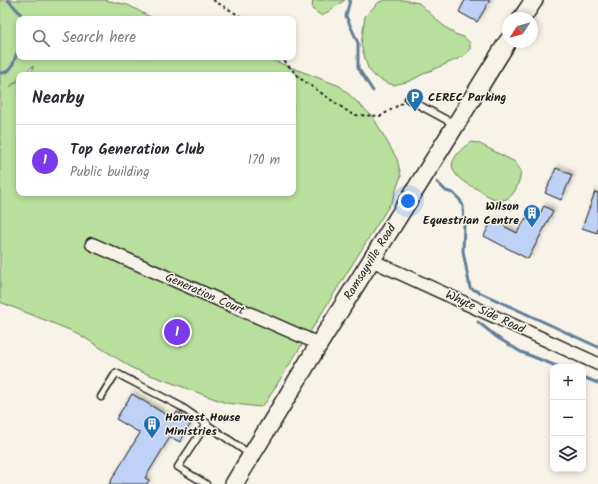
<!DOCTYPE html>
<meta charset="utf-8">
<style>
:root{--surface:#fff;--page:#f2f2f3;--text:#2b2b33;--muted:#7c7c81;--line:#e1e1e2;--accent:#7c3aed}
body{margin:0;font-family:Kalam,sans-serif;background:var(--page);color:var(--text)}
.controls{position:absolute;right:12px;bottom:12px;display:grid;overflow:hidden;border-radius:8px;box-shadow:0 2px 6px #0003}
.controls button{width:36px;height:36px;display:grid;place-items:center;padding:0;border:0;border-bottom:1px solid var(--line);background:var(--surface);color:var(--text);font:20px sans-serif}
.compass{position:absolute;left:502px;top:12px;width:36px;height:36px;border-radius:50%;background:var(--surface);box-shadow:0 2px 6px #0003;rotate:234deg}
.you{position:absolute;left:408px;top:201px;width:14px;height:14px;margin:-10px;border:3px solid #fff;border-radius:50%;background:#1a73e8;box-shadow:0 0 0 6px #1a73e833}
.badge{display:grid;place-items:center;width:26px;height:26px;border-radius:50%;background:var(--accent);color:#fff;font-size:13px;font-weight:700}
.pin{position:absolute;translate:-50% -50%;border:2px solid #fff;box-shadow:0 1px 4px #0006}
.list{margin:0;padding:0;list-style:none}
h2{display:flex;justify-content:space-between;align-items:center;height:52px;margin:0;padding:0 16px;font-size:17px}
h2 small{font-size:13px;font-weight:400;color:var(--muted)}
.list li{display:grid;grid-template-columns:26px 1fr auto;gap:12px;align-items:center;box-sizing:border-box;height:72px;padding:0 16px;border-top:1px solid var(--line)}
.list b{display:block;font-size:15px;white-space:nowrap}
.list p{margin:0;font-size:13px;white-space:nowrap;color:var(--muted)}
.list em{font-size:13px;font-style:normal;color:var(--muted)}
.icon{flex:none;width:22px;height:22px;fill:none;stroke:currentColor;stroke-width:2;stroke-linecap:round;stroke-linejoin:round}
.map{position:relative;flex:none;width:598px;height:484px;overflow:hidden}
.search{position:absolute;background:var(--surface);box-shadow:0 2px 6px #0003;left:16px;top:16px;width:280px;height:44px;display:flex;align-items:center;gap:10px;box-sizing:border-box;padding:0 14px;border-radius:8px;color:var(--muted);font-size:15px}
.panel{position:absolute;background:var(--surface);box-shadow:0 2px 6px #0003;left:16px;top:72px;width:280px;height:124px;border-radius:8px}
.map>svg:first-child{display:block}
</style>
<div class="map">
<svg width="598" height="484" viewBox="0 0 598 484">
<defs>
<filter id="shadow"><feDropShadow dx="2.5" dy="-2.5" stdDeviation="2" flood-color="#0004"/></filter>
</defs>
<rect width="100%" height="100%" fill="#f7f3e8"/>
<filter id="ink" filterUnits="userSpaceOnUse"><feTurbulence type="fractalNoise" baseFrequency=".025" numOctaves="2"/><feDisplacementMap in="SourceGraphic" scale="8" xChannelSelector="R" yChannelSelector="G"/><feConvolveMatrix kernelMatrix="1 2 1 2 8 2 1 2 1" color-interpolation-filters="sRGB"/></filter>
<g filter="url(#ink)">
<path fill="#b8df9b" stroke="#6a7e5c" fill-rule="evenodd" d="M0 0H105L128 5 154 19H19V57H264L340 86 373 117 397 159 401 176 392 201 266 402 260 407 226 403 134 369 77 333 0 302ZM33 66V70L26 75H293V193H19V80L10 87 19 78V75H23Z
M313 0H345L322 16 312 9Z
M385 0H403L419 3 440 23 455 34 464 37 470 43V50L462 57 425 73 410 81 394 85 387 83 374 76 368 68 361 45 365 16 379 2Z
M471 142 478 143 515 162 521 171C520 181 515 198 503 200 493 200 484 194 477 189 469 185 460 181 455 173 446 161 462 148 471 142Z"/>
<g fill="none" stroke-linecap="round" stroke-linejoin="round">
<path stroke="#627e98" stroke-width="3" d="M8 0 20 13 23 19
M350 0 346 16 358 43V68L373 91
M0 73C15 73 13 58 19 49
M437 182 446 191 453 193 460 200 463 206 464 224 463 251 470 288 598 347
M478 322 498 338 521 352 559 367
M583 377 598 383"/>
</g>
<path fill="#bfd1f7" stroke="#1c1c1c" filter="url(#shadow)" d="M465 0H490L477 22 459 12Z
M556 168 572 175 561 200 545 193Z
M595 192 598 193V228L597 233 582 228Z
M544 206 553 211 528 259 484 236 492 220 517 233 526 218 535 223Z
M173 318 189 325 181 346 165 339Z
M132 394 173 419 177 412 192 421 180 442 170 437 145 478 149 480 147 484H109L140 433 116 419Z"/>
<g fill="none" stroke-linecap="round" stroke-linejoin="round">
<g stroke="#1c1c1c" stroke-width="9">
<path id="lane" d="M408 99 454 124
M101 397 116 373 180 406 251 455
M206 484 178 467 207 423"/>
</g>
<g stroke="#1c1c1c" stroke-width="15">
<path id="street" d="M92 244 319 344
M371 260 598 364"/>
</g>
<g stroke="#1c1c1c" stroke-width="20">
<path id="secondary" d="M522 18 534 0
M234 484 319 344 508 41"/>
</g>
<path stroke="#1c1c1c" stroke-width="2" stroke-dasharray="3 3" stroke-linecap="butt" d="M213 0 245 19
M280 57 301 79 353 115 381 116 402 103"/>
<use href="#lane" stroke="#f7f3e8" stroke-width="6"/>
<use href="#street" stroke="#f7f3e8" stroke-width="12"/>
<use href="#secondary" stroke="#f7f3e8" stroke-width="17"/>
</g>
</g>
<defs>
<g id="parking-pin" transform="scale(0.9)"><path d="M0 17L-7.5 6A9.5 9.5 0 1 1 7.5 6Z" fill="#1f6fb2" stroke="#f7f3e8"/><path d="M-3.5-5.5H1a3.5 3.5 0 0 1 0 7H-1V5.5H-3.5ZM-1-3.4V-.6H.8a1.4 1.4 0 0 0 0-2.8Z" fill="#fff"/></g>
<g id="building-pin" transform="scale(0.9)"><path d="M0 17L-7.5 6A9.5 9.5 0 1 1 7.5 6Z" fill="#1f6fb2" stroke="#f7f3e8"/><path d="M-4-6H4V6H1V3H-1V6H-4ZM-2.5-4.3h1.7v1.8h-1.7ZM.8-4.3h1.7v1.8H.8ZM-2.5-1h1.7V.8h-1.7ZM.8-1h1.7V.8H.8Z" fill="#fff"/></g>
</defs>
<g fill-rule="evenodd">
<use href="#parking-pin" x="415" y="97"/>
<use href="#building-pin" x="532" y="213"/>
<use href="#building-pin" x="152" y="424"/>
</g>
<g text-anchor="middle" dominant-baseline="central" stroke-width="3" stroke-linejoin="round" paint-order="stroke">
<g font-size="12" font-weight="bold" fill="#1c1c1c" stroke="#f7f3e8" text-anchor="start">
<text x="428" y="97">CEREC Parking</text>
<text x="519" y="206" text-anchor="end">Wilson<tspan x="519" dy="14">Equestrian Centre</tspan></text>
<text x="165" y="417">Harvest House<tspan x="165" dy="14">Ministries</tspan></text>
</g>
<g font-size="12" fill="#1c1c1c" stroke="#f7f3e8">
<text transform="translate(370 262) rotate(-58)">Ramsayville Road</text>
<text transform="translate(205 294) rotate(24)">Generation Court</text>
<text transform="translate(485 312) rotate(25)">Whyte Side Road</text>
</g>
</g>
</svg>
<div class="controls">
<button>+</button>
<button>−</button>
<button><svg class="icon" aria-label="layers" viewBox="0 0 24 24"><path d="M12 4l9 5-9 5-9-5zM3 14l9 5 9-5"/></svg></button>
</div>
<svg class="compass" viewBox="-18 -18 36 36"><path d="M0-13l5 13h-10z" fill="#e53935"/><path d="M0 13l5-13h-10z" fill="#7c7c81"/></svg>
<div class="you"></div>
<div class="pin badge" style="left:177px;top:332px">1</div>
<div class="search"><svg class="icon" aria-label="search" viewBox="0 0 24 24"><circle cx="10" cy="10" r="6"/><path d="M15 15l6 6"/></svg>Search here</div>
<section class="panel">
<h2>Nearby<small></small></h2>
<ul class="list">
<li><span class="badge">1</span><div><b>Top Generation Club</b><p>Public building</p></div><em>170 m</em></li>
</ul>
</section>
</div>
